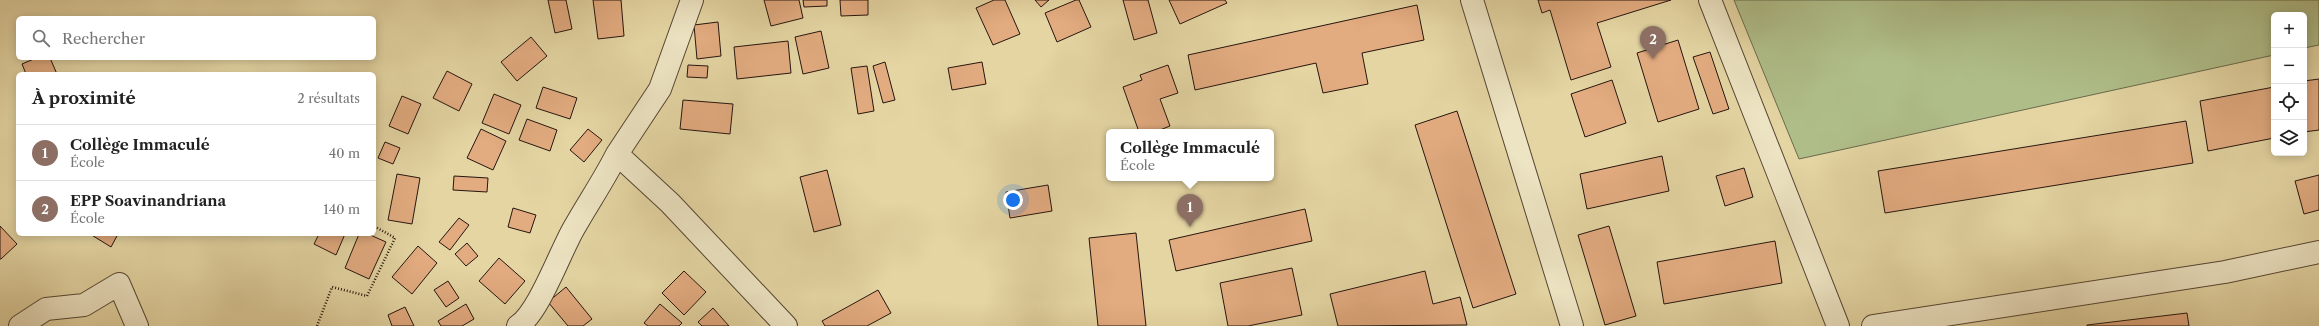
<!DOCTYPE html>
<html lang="fr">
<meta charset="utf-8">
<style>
:root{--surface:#fff;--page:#f2f2f2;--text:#222;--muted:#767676;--line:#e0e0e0;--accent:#ea580c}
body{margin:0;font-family:"Libre Caslon Text",serif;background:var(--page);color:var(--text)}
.controls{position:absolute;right:12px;top:12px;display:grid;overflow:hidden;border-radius:6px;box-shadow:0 2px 10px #0003}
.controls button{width:36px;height:36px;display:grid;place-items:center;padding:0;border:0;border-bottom:1px solid var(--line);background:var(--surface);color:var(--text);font:20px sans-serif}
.you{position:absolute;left:1013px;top:200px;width:14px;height:14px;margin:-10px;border:3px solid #fff;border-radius:50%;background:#1a73e8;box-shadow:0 0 0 6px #1a73e833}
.badge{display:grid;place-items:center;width:26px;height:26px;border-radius:50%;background:var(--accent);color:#fff;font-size:13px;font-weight:700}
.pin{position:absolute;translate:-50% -33px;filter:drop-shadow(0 1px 2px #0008)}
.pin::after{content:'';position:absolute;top:21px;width:14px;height:12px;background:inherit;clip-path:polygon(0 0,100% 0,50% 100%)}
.popup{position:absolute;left:1106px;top:129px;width:168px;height:52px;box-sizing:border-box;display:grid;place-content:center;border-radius:6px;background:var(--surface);filter:drop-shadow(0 1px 3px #0005);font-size:13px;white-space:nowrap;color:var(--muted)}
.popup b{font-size:15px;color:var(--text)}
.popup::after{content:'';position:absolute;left:50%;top:100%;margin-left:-8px;border:8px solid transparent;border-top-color:var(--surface)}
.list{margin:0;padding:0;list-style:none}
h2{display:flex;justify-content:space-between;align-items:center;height:52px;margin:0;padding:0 16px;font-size:17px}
h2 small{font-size:13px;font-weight:400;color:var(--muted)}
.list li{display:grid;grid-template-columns:26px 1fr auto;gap:12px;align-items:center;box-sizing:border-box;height:56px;padding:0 16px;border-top:1px solid var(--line)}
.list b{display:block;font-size:15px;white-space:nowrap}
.list p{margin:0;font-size:13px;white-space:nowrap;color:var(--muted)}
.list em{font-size:13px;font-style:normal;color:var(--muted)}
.icon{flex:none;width:22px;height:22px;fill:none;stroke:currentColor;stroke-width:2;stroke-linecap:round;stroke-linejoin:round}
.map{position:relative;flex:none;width:2319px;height:326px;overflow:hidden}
.search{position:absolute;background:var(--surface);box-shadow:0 2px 10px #0003;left:16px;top:16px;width:360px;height:44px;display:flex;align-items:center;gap:10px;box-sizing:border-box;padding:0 14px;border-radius:6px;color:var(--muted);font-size:15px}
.panel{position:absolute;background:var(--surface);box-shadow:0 2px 10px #0003;left:16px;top:72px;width:360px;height:164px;border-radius:6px}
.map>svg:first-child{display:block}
</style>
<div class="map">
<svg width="2319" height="326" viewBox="0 0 2319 326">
<rect width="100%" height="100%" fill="#e4d5a3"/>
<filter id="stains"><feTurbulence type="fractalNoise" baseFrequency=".005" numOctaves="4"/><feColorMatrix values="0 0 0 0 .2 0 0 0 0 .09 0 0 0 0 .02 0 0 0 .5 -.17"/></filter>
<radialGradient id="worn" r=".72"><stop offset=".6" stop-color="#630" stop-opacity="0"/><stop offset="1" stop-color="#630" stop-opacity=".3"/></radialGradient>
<path fill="#afbe89" stroke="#6a6a4c" d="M1734 0H2319V45L2304 48V15H2274V55L1799 159Z"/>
<path fill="#e2ab80" stroke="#26160e" d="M548 0H566L572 29 555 33Z
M593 0H621L624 36 598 39Z
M764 0H799L803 18 771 26Z
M803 0H827V6L804 7Z
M840 0H868V15L841 16Z
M994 0H1005L1020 34 993 45 976 8Z
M1035 0H1049L1041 7Z
M1076 0H1079L1091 27 1057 42 1045 13Z
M1123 0H1148L1157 33 1134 40Z
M1169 0H1225L1227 3 1180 24Z
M1538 0H1671L1597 23 1611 67 1571 80 1550 10 1542 13Z
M1417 5 1424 40 1362 53 1368 84 1323 93 1316 63 1195 90 1188 55Z
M718 22 721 56 697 59 694 25Z
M821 31 829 68 803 74 795 37Z
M531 37 547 56 517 81 501 62Z
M1678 40 1699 109 1658 122 1637 53Z
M788 41 791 73 737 79 734 47Z
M1710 52 1729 109 1713 114 1693 57Z
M36 58H50L57 74H26L22 64Z
M885 62 895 100 883 103 873 66Z
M982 62 986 84 952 90 948 68Z
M688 65 708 66 707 78 687 77Z
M1168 65 1178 93 1160 99 1170 126 1155 132H1139L1123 87 1142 80 1140 75Z
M867 66 874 111 858 114 851 68Z
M447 71 472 84 459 111 433 98Z
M2319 79V130L2304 132V81Z
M1612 80 1626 123 1585 137 1571 94Z
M543 87 577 98 570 119 536 108Z
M2274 87V138L2208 151 2200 101Z
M494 94 521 105 509 134 482 123Z
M402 96 421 104 408 134 389 126Z
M683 100 733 104 730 134 680 129Z
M1457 111 1516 294 1473 308 1415 125Z
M527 119 557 130 550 151 519 140Z
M2186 121 2193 163 1885 213 1878 171Z
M481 129 506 141 493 170 467 158Z
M588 129 602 140 584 162 570 150Z
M385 142 400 148 393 164 378 158Z
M1662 156 1669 191 1587 209 1580 174Z
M1744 168 1753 197 1725 206 1716 176Z
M827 170 841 225 814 232 800 177Z
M397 174 420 178 412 224 388 220Z
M2319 175V210L2304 214 2295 181Z
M454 176 488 178 487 192 453 190Z
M1048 185 1052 211 1010 218 1006 192Z
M513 208 536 215 530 233 508 227Z
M1305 209 1312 241 1176 271 1169 240Z
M459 218 469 225 450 250 439 242Z
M0 226 17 244 1 259H0Z
M1609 226 1636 316 1605 325 1578 235Z
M1136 233 1146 326H1098L1089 238Z
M90 234H118L111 247Z
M319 234H345L336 255 314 244Z
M359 234H368L386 242 369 279 345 268Z
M1775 241 1782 283 1664 304 1657 262Z
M467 243 478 256 466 266 455 254Z
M418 246 437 263 412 294 392 277Z
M499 258 525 281 505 304 479 281Z
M1292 268 1302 315 1248 326H1228L1220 283Z
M684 271 706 292 684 315 662 293Z
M1425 271 1433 304 1460 297 1467 325 1338 326 1330 294Z
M448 281 459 298 446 307 434 290Z
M566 287 592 319 583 326H568L548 302Z
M878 290 891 313 867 326H825L822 321Z
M466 304 474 319 462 326H441L438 321Z
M660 304 682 323 679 326H648L644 323Z
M405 307 414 326H392L388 315Z
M713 308 729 326H702L698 322Z
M2187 313 2189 326H2087V325Z"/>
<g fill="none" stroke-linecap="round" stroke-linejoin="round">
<g stroke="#564633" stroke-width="24">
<path id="minor" d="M692 0 660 89 617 154 670 203 786 326
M1472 0 1572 326
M1710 0 1838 326
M20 326 46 309 84 305 119 284 137 326
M518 326C539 312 560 252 574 228 588 203 604 180 617 154
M1873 326 2225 272 2319 252"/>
</g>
<path stroke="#26160e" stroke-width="2.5" stroke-dasharray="1 2" stroke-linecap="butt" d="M374 204V211
M317 326 332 287 367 296 395 238 374 226"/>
<use href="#minor" stroke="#ede4c3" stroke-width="22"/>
</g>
<rect width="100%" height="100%" filter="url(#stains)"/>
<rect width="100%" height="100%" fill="url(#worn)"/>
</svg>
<div class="controls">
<button>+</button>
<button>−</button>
<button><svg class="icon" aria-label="locate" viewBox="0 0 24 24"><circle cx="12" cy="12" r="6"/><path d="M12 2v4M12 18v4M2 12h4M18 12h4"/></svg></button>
<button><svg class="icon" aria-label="layers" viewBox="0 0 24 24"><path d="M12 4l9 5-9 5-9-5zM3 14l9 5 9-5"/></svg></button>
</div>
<div class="you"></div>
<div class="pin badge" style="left:1190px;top:227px;background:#8d6e63">1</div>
<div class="popup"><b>Collège Immaculé</b>École</div>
<div class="pin badge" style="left:1653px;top:59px;background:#8d6e63">2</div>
<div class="search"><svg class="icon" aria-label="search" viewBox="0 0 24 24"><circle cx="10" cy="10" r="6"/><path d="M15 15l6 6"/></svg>Rechercher</div>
<section class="panel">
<h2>À proximité<small>2 résultats</small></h2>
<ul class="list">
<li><span class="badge" style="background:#8d6e63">1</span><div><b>Collège Immaculé</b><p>École</p></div><em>40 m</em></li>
<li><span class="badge" style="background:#8d6e63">2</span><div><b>EPP Soavinandriana</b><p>École</p></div><em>140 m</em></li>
</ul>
</section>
</div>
